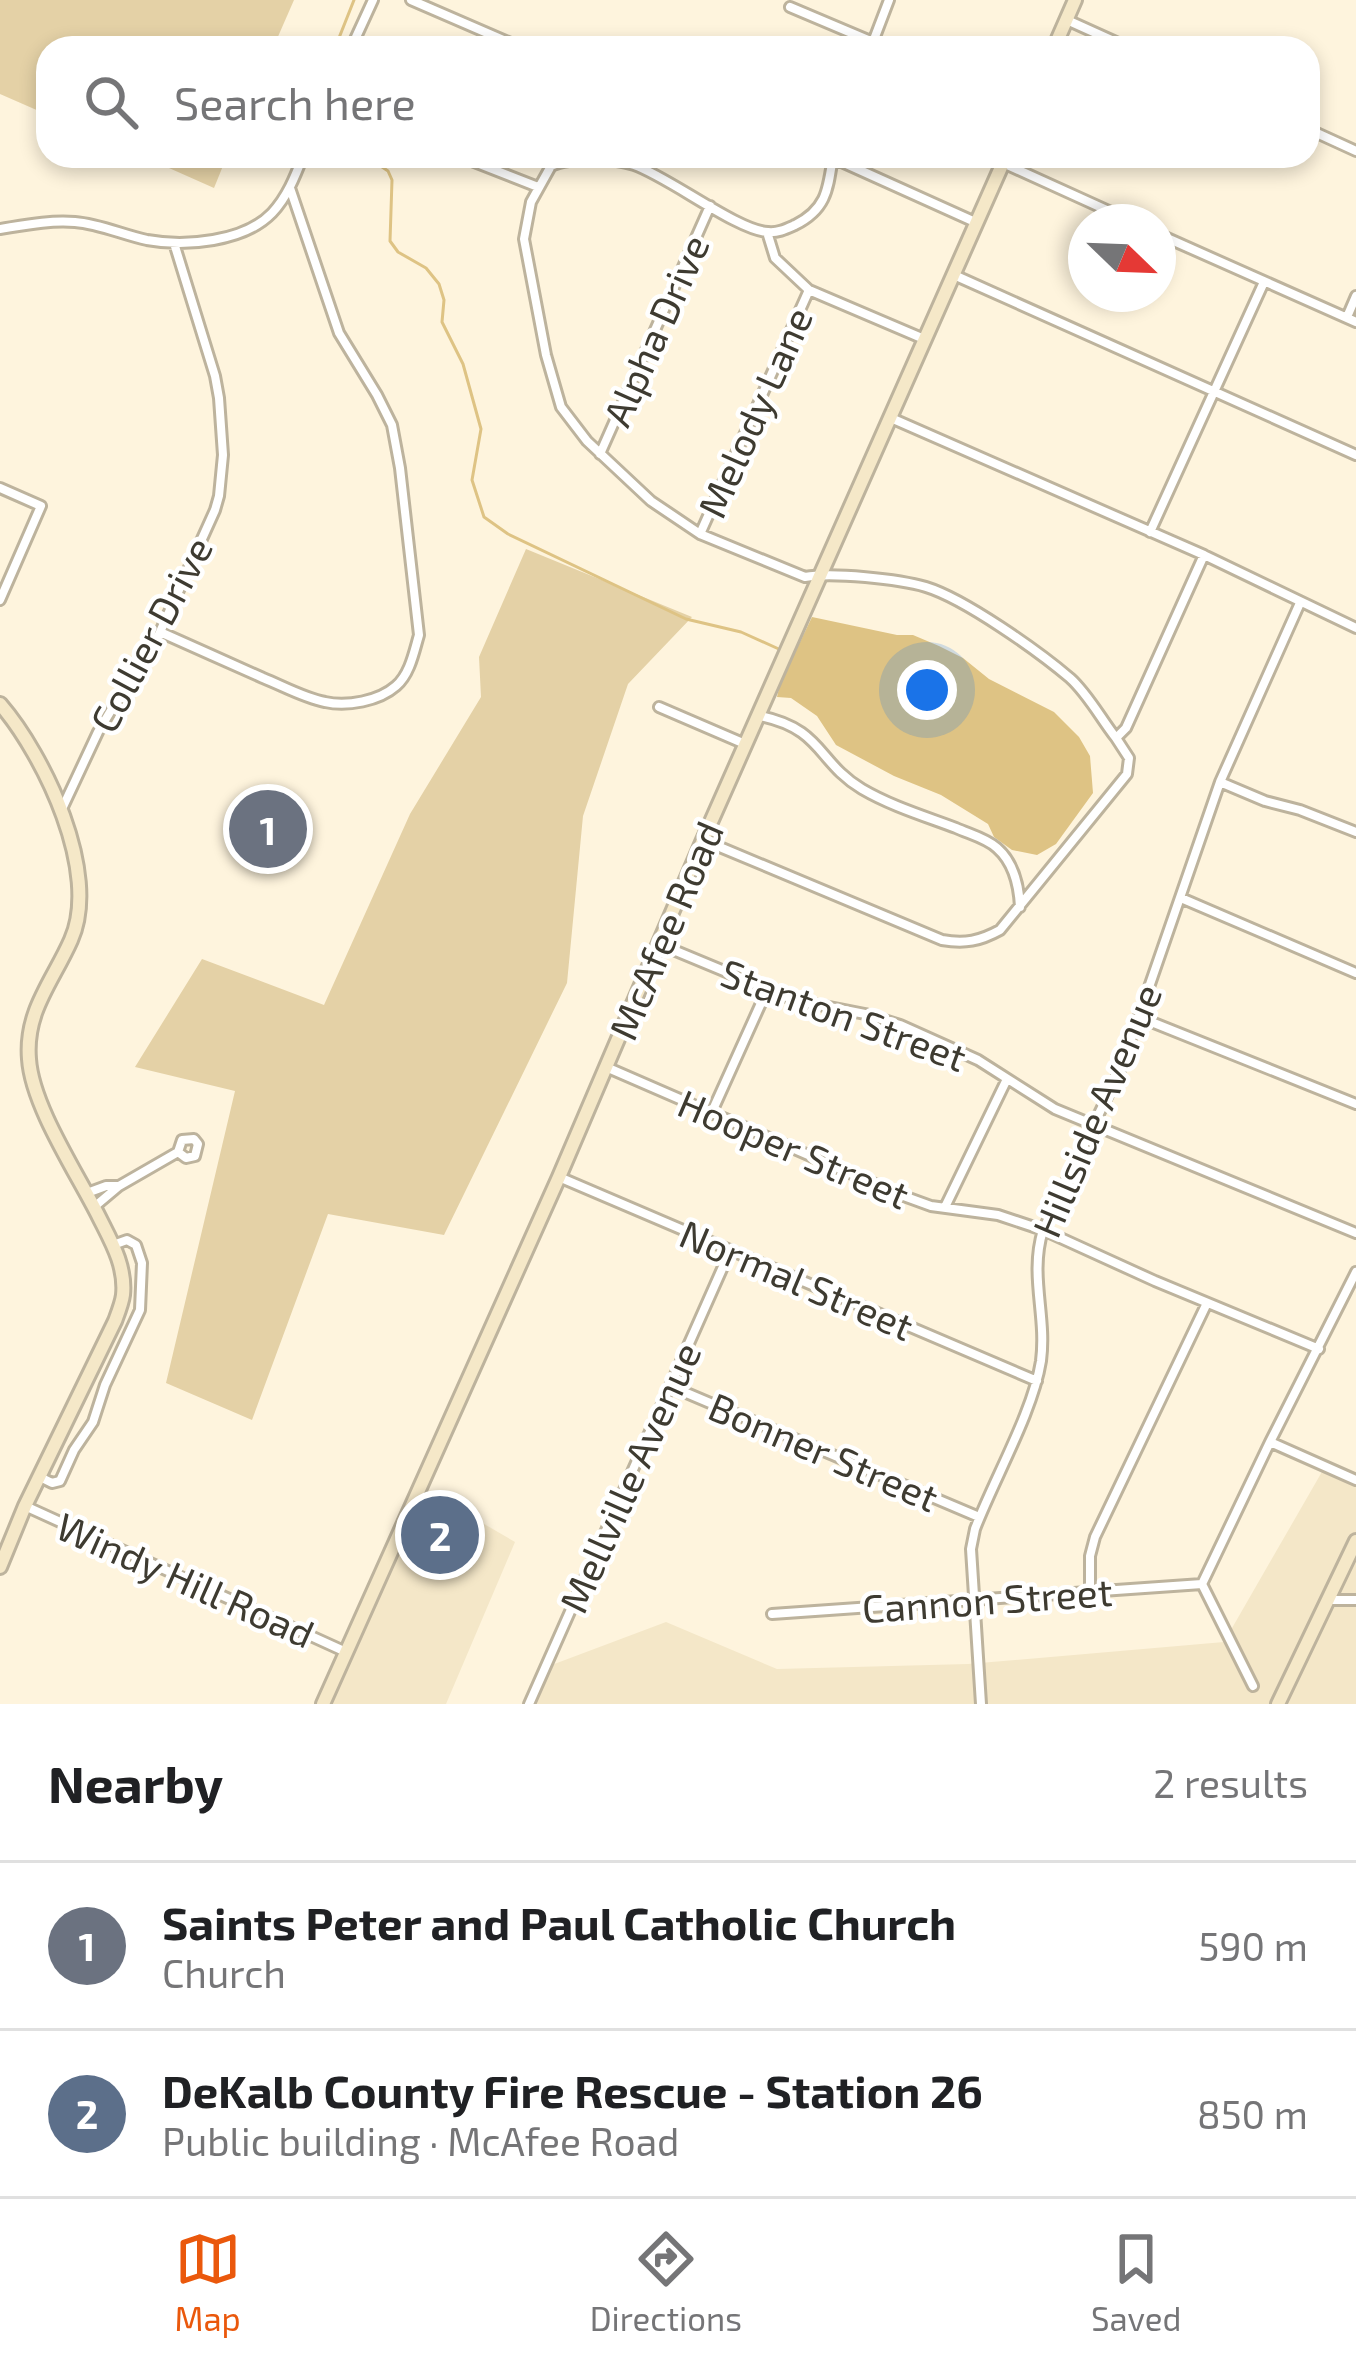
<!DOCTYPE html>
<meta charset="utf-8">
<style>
:root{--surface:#fff;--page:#f6f6f6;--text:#202124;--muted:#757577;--line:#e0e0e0;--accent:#ea580c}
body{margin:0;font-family:"Exo 2",sans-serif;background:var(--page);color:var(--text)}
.compass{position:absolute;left:1068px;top:204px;width:108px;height:108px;border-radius:50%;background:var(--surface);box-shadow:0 6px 18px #0003;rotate:113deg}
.you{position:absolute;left:927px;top:690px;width:42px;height:42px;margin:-30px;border:9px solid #fff;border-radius:50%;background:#1a73e8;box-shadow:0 0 0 18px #1a73e833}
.badge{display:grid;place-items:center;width:78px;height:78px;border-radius:50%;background:var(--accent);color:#fff;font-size:39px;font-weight:700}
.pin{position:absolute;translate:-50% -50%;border:6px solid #fff;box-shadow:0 3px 12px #0006}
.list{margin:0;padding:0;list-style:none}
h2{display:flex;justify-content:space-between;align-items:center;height:156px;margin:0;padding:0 48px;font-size:51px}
h2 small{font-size:39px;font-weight:400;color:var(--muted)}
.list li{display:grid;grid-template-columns:78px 1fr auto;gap:36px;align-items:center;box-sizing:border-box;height:168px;padding:0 48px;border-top:3px solid var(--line)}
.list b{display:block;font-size:45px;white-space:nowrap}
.list p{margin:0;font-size:39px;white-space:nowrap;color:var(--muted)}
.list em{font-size:39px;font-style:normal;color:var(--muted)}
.icon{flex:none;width:66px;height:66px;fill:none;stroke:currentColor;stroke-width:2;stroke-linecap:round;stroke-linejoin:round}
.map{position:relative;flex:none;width:1356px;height:1704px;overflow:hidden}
.search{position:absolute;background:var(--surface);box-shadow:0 6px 18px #0003;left:36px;right:36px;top:36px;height:132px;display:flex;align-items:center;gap:30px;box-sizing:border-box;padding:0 42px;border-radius:36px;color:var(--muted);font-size:45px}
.sheet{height:492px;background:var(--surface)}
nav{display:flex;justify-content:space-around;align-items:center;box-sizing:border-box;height:168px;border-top:3px solid var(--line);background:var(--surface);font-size:33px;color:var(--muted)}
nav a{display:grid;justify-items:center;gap:6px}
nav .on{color:var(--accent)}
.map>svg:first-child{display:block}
</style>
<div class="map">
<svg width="1356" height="1704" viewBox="0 0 1356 1704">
<rect width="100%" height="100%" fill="#fef4dd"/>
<path fill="#f4e7c8" d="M1323 1470 1356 1486V1704H533L549 1666 666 1622 777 1669 968 1664 1224 1642Z
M419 1486 515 1542 446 1704H322Z"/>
<path fill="#e4d1a6" d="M0 0H294L273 48H48V115L0 94Z
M142 156H227L214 188Z
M526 549 692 617 628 684 583 816 567 983 444 1235 328 1214 252 1420 166 1383 235 1091 135 1067 202 959 324 1005 410 814 481 697 479 657Z"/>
<path fill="#dec384" d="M812 617 897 635H913L939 646 963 658 989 679 1054 712 1079 737 1090 756 1093 793 1056 844 1037 855 1012 850 994 837 988 824 941 795 894 776 836 745 817 716 791 698 777 697 780 684Z"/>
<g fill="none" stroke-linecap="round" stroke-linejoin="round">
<path stroke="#dec384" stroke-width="3" d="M335 48 354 0
M366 156 388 171 392 180 390 241 398 252 426 268 439 284 444 300 442 322 463 364 481 429 472 480 484 517 508 534 686 619 741 632 781 650"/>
<g stroke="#bdb39d" stroke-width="14">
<path id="street" d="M411 0 522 48
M790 7 887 48
M1067 20 1129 48
M873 42 889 0
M351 48 373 0
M1308 129 1356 151
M459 156 538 187
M833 156C828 189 827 209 795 225 786 229 778 233 768 232 738 231 669 177 634 165 614 158 570 157 551 166L531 202 524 239 546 355 561 407 587 441 651 501 700 534 805 577C832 572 899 579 926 587 965 599 1038 651 1070 678 1088 694 1101 719 1116 738
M833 158 975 222
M1003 163 1133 222
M0 229C25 225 49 220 75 222 100 224 123 235 147 240 185 247 244 242 272 213 287 197 295 177 303 156
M767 232 775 258 809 290 924 339
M1158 234 1356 322
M954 275 1356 455
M1347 317 1356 296
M891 418 1204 555 1356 628
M600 454 710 206
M0 488 41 506 0 600
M1150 532 1264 282
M700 534 809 290
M160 632C194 647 229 663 263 678 283 686 304 698 325 702 347 707 379 701 396 686 410 674 414 652 419 635L400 468 392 425 377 395 339 333 290 188
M659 707 745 744
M760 716C823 729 817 762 862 789 891 806 924 816 956 828 969 834 986 838 997 848 1013 862 1019 886 1020 907
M1220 782 1265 801 1300 810 1356 832
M61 811 98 732 113 707 138 675 160 632 215 510 219 496 223 455 219 398 215 376 174 243
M703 840 942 940C965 944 980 941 1000 930L1127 774 1129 758 1116 738 1126 728 1204 555
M1181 898 1356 973
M659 944 794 1000 865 1014 900 1025 978 1060 1055 1109 1356 1233
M1139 1017 1356 1104
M606 1067 898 1194 931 1206 998 1215 1043 1230 1155 1281 1319 1349
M711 1114 767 990
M559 1177 1037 1381
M87 1193 106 1186H118
M94 1207 119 1186 178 1152 182 1140 194 1139 198 1144 195 1156 186 1158 178 1152
M945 1207 1007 1079
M670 1386 979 1517
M1270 1442 1356 1480
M40 1477 52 1483 60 1481 74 1450 93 1422 105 1385 140 1310 142 1263 136 1245 127 1240 113 1245
M25 1506 346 1652
M1090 1593V1556L1095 1537 1207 1303
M1329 1600H1356
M772 1614 1202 1584
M1253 1686 1202 1584 1270 1442 1356 1272
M529 1704 730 1251
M981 1704 971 1549 975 1529C994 1479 1033 1412 1041 1361 1047 1315 1029 1276 1043 1230L1121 1068 1220 782 1300 603"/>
</g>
<g stroke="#bdb39d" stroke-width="18">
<path id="secondary" d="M1054 48 1075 0
M0 704C44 755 101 873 71 940 53 981 25 1011 29 1059 32 1106 77 1173 99 1217 111 1241 126 1266 123 1295 122 1303 118 1313 115 1321L25 1506 0 1567
M323 1704 559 1177 703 840 1006 156
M1278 1704 1356 1541"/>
</g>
<use href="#street" stroke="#fff" stroke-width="8"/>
<use href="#secondary" stroke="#f5e8c8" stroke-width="12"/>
</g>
<g text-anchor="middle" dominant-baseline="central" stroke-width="9" stroke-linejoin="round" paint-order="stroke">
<g font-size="39" fill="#3e3b31" stroke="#fff">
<text transform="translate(655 330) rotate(-66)">Alpha Drive</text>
<text transform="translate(754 412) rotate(-66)">Melody Lane</text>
<text transform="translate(150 634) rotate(-62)">Collier Drive</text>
<text transform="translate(665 930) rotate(-67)">McAfee Road</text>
<text transform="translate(844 1014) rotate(20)">Stanton Street</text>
<text transform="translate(1096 1110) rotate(-67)">Hillside Avenue</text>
<text transform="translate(794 1148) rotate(23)">Hooper Street</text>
<text transform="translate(797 1279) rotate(23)">Normal Street</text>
<text transform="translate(824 1451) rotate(23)">Bonner Street</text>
<text transform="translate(629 1477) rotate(-66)">Mellville Avenue</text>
<text transform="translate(186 1579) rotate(24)">Windy Hill Road</text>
<text transform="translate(987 1599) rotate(-4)">Cannon Street</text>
</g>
</g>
</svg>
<svg class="compass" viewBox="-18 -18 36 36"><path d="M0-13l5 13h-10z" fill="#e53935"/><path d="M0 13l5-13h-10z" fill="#757577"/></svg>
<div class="you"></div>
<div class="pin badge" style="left:268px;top:829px;background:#6b7280">1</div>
<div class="pin badge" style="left:440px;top:1535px;background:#5c6f8a">2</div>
<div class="search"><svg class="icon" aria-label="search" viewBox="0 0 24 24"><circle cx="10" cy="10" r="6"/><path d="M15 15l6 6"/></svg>Search here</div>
</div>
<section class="sheet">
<h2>Nearby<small>2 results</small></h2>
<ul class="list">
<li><span class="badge" style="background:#6b7280">1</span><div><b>Saints Peter and Paul Catholic Church</b><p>Church</p></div><em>590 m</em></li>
<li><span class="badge" style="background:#5c6f8a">2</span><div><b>DeKalb County Fire Rescue - Station 26</b><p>Public building · McAfee Road</p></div><em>850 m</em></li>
</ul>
</section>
<nav>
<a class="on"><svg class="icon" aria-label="map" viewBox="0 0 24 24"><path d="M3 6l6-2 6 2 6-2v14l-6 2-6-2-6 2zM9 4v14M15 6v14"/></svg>Map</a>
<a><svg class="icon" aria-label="directions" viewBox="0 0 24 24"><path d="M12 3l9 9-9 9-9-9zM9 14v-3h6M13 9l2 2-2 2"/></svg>Directions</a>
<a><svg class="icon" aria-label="saved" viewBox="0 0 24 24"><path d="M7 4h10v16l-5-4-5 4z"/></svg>Saved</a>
</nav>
